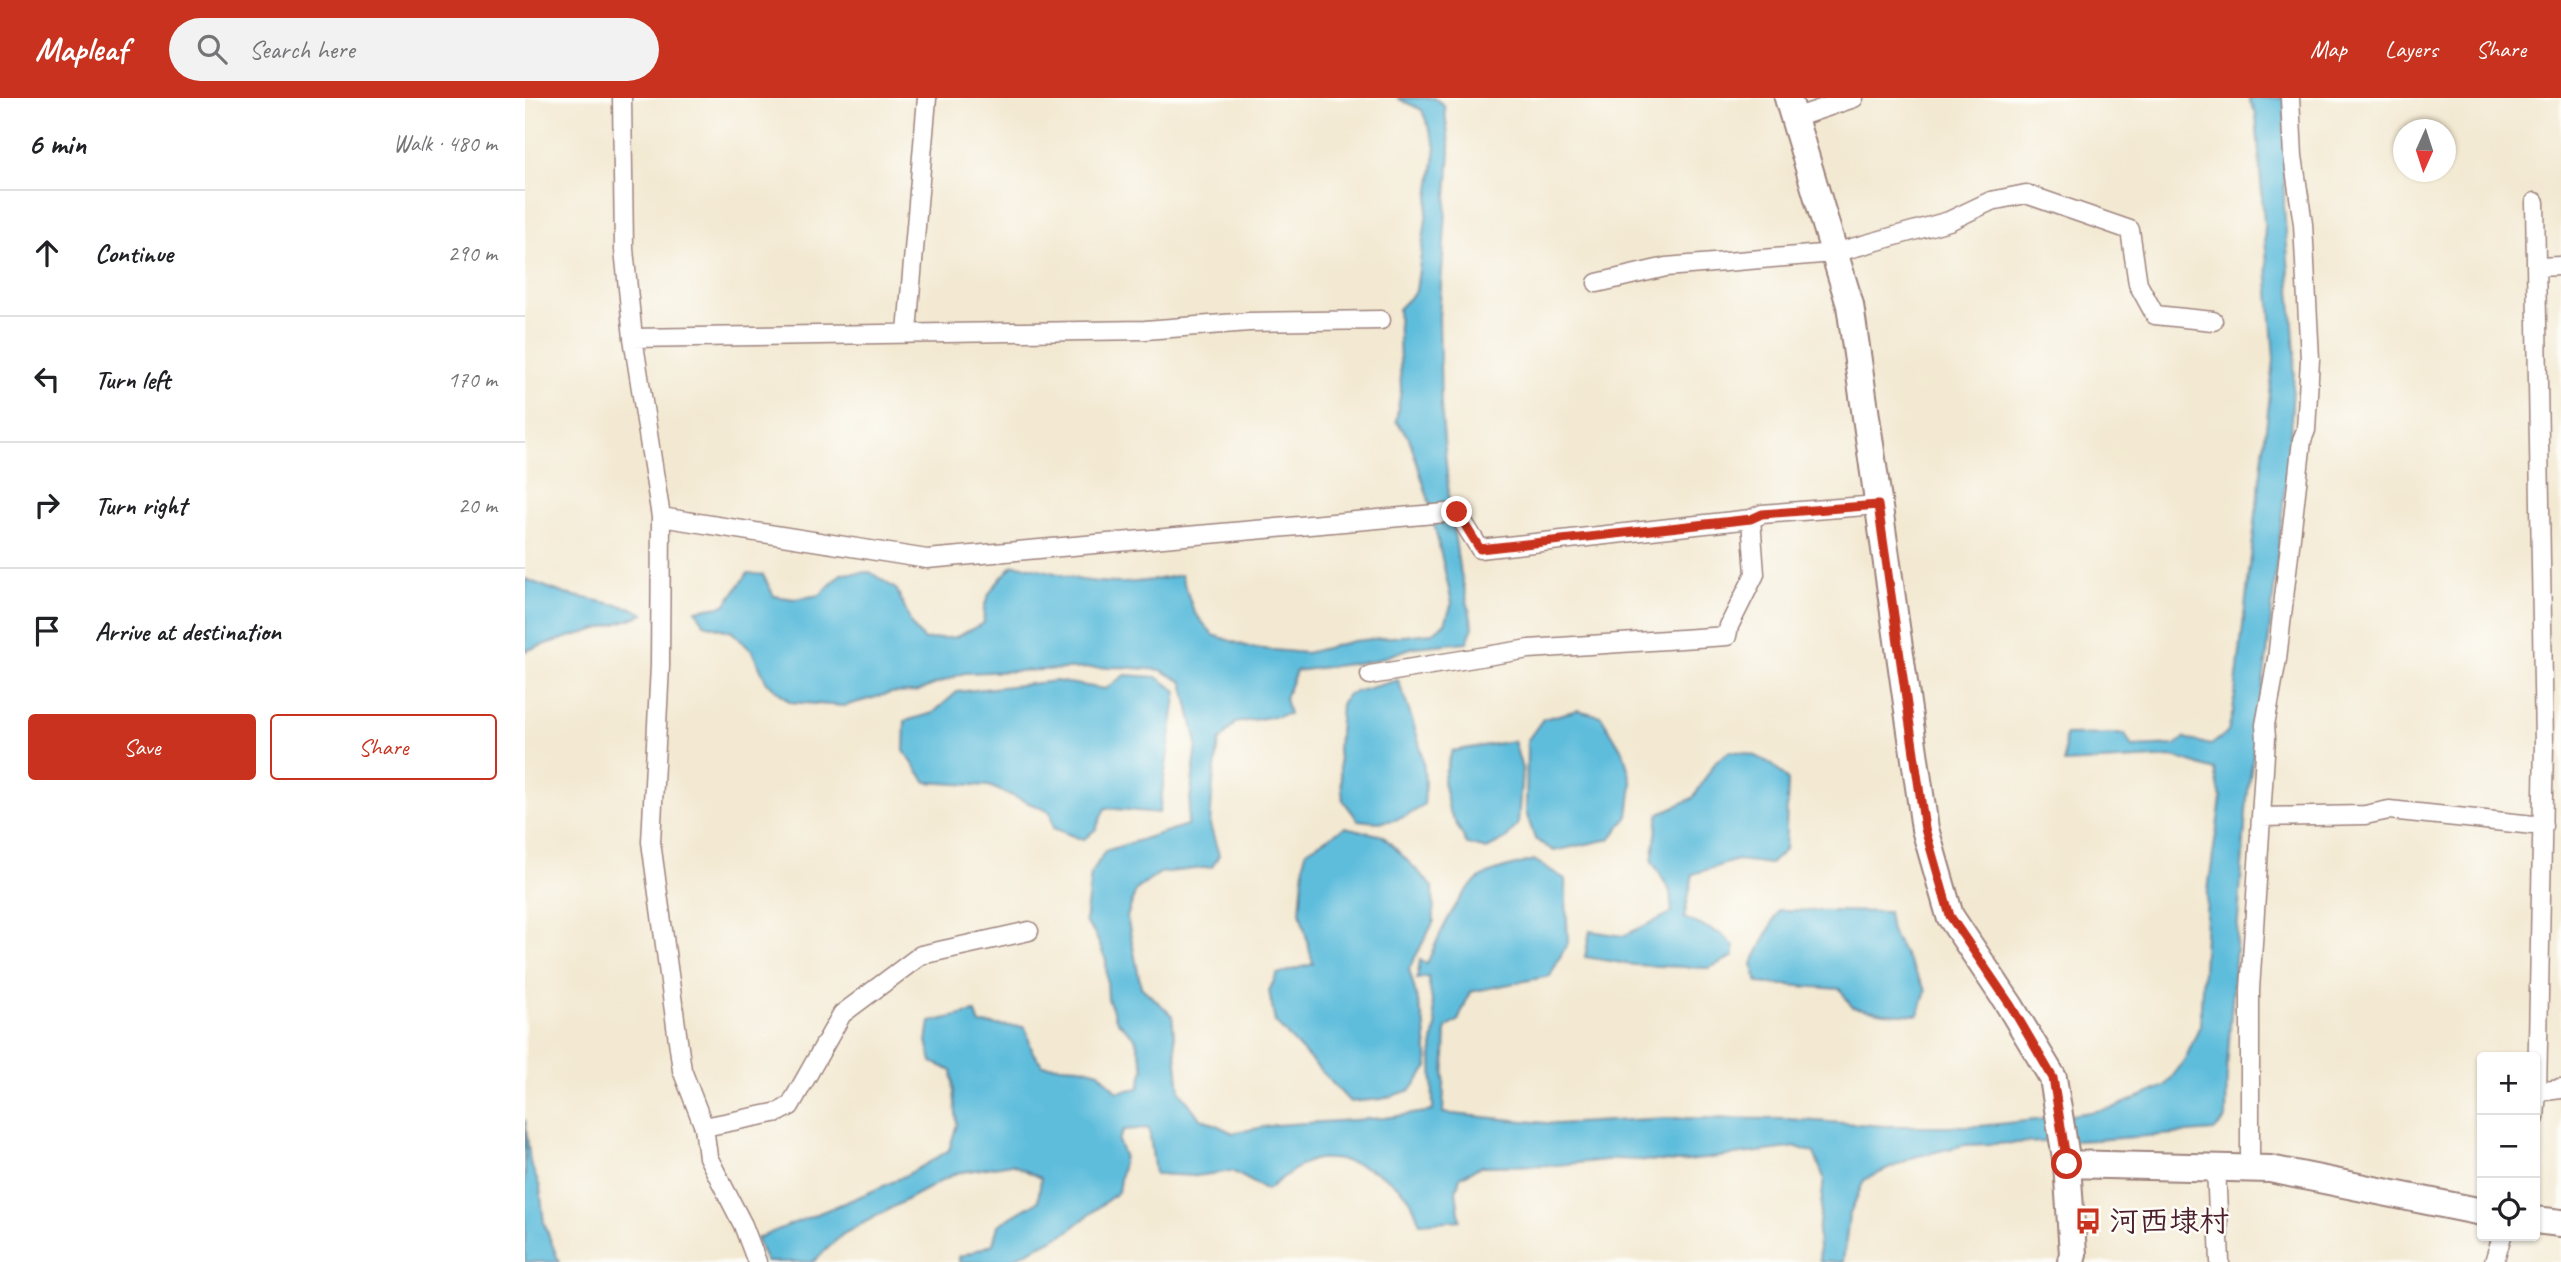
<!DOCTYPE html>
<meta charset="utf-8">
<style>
:root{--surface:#fff;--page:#f2f2f2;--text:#202124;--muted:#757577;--line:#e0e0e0;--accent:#c8321e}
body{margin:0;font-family:Caveat,"LXGW WenKai TC",sans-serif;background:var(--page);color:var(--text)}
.controls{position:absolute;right:21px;bottom:21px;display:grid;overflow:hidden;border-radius:7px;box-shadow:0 2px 5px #0004}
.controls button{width:63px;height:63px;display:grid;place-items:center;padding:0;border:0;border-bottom:2px solid var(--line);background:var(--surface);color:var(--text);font:35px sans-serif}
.compass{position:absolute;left:1868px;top:21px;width:63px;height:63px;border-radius:50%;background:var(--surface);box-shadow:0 2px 5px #0004;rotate:183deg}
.stop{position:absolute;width:21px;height:21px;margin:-16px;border:5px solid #c8321e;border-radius:50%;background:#fff}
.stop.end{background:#c8321e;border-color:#fff;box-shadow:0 2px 7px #0008}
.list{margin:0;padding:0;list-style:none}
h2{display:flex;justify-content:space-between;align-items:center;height:91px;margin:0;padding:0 28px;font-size:30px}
h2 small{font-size:23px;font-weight:400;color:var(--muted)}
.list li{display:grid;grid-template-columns:46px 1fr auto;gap:21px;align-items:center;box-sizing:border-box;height:126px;padding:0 28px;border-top:2px solid var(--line)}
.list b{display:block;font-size:26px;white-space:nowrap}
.list em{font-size:23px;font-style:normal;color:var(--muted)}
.actions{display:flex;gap:14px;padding:21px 28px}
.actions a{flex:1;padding:16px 0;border:2px solid var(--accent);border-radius:7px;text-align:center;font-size:24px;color:var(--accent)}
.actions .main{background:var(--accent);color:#fff}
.icon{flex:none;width:38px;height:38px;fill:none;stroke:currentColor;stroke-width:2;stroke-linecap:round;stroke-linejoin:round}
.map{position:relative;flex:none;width:2036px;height:1164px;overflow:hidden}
header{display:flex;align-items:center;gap:42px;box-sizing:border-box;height:98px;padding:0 35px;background:var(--accent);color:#fff}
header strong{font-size:33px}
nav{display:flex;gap:38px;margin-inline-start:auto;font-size:24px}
.search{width:490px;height:63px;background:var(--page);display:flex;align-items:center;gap:18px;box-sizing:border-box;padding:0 24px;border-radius:38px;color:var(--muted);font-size:26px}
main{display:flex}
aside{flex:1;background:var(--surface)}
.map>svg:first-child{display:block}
</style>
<header>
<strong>Mapleaf</strong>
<div class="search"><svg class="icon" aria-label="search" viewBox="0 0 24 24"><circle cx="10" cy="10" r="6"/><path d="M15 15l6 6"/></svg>Search here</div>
<nav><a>Map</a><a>Layers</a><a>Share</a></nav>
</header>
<main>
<aside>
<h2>6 min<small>Walk · 480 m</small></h2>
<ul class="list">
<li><svg class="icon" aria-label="ahead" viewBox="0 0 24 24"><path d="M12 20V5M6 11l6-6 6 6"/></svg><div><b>Continue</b></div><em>290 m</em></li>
<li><svg class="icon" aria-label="left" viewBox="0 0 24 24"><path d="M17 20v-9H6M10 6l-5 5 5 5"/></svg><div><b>Turn left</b></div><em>170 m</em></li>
<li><svg class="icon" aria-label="right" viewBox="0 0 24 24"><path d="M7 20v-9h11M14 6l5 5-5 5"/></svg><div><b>Turn right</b></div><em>20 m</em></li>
<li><svg class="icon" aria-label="arrive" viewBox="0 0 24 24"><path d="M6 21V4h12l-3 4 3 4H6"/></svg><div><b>Arrive at destination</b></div></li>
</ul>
<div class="actions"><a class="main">Save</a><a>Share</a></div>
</aside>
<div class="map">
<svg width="2036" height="1164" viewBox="0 0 2036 1164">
<rect width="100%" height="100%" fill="#fdfcf7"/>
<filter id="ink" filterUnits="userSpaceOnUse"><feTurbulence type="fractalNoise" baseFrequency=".0143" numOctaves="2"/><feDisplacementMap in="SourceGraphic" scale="14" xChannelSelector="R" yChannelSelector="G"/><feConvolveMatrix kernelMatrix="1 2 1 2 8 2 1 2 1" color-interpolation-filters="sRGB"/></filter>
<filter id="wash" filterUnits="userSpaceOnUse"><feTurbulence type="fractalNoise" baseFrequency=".00686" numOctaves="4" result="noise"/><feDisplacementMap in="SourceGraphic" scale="28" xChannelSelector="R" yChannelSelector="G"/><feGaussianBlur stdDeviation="1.57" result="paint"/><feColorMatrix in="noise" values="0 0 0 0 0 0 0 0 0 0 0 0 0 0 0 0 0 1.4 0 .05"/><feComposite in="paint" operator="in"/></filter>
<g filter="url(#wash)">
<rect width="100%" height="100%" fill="#f3e9d2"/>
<path fill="#5ebddc" stroke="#546e84" stroke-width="2" d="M872 0H909L919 7 925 53 914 219 916 307 924 400 933 462 948 529 942 544 889 549 848 563 771 573 760 600 764 616 710 625 694 644 688 684 685 727 694 757 687 769 635 775 611 792 602 819 616 889 647 917 655 993 674 1019 708 1035 750 1027 859 1020 908 1013 907 950 911 928 903 879 892 881 895 862 902 866C913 840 932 794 957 779 972 770 993 767 1009 762L1040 781 1043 844 1025 878 945 894 933 923 921 930 918 1015 1031 1026 1142 1020 1262 1021 1360 1028H1455L1529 1020 1588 1010 1640 988 1660 962 1675 927 1682 799 1696 701 1690 672 1649 659 1539 665 1540 637 1600 636 1607 649 1651 647 1660 640 1686 647 1703 634 1708 613 1749 262 1731 15 1723 0H1760L1759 109 1770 254 1765 341 1742 557 1722 701 1702 970 1701 1021 1689 1033 1570 1042 1440 1047 1389 1059 1339 1082 1324 1118 1318 1164H1295L1293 1136 1299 1080 1289 1055 1272 1049 1155 1064 1091 1061 1032 1067 956 1068 935 1079 931 1093 935 1122 895 1125C891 1116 888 1103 881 1096 860 1074 824 1059 793 1061 779 1062 753 1083 742 1092L707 1073 671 1078 630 1076 624 1030 599 1032 593 1043 599 1057 593 1094 541 1135 481 1164H434V1159L468 1146 473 1127 513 1103 516 1080 487 1066 431 1075 318 1136 288 1164H241L231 1141C297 1112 364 1092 424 1052L432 1026 427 973 407 964 402 943 405 924 450 914 455 926 500 929 508 955 518 967 555 969 574 974 592 994 614 990 619 970 610 940 592 923 583 901 581 862 570 836 560 824 566 776 580 753 662 727 672 646 658 584 636 572 594 569 439 575 391 594 366 595 319 608 265 604 241 583 227 553 207 534 179 526 171 512 200 507 223 475 238 477 249 498 270 501 295 497 316 476 345 474 372 492 387 528 399 542 431 539 459 525C456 498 471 486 488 467 512 468 534 477 557 482 591 488 622 484 656 477L669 514 688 537 727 550 781 555 828 543 907 535 920 525 927 505 904 403 884 340 871 323 876 292 873 211 891 193 911 49 897 12Z
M0 481 40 496 107 510 119 516C80 531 39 539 0 553Z
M600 577 632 579 652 593 634 715 580 710 571 731 558 742 528 730 525 714 464 688 401 684 379 653 380 623 408 615 432 594 531 583 580 591Z
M873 582C888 624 904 660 899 706 878 724 860 726 833 722L818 702 813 652 816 606 823 596Z
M1053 612 1076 618 1099 656 1107 686 1103 718 1085 741 1029 753 1010 741 1001 714 1002 643 1018 621Z
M989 643 997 671 993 726 981 741 962 751 942 746 924 712 918 683 927 653Z
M1205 653C1227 654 1250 664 1263 683L1260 752 1245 766 1212 762 1168 776 1159 820 1194 835 1209 848V858L1184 870 1109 867 1060 859 1065 833 1098 838 1147 815 1145 793 1127 763 1134 716 1168 700 1191 663Z
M820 729 858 738 908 789 909 823 884 871 900 929 903 969 886 992 857 1001 825 1004 750 924 744 893 752 876 788 866 775 814 780 754Z
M1254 812 1363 814 1366 833 1401 893 1393 917 1359 915 1327 909 1315 891 1233 885 1227 866Z
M0 1021 5 1064 15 1089 19 1125 34 1164H0Z"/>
</g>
<g filter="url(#ink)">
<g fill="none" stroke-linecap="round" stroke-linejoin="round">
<g stroke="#9e847e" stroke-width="21">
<path id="street" d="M97 0 99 151 108 240 136 419 135 568 126 744 157 972 179 1029 183 1059 218 1127 232 1164
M1765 0 1768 58 1778 126 1785 261 1781 332 1777 342 1752 561 1740 627 1741 640 1736 719 1840 717 1864 712 2018 728
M1269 20 1329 0
M2011 169 2036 168
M1072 185 1141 169 1309 155 1424 123 1466 103 1501 96 1605 132 1613 186 1630 217 1688 223
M382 234 402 0
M108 240 620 232 724 224 856 222
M136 419 402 461 932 414 955 451 1226 421 1237 416 1353 407
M845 577 1004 551 1202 538 1204 528 1230 476 1226 421
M2012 994 2036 991
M2010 1020 2012 994 2019 646 2010 104
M179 1029 254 1014 265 1008 317 916 396 857 504 833
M1691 1068 1695 1164
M1725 1070V892L1736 719
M1969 1164 1977 1138"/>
</g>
<g stroke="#9e847e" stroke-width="30">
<path id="secondary" d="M1263 0 1325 207 1400 731 1425 818 1485 908 1528 980 1542 1066 1548 1156 1546 1164
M1542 1066 1745 1071 1957 1114
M2010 1122 2036 1125"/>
</g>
<use href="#street" stroke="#fff" stroke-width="18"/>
<use href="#secondary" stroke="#fff" stroke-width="26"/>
</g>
</g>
<g fill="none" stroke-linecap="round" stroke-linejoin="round" filter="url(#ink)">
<path stroke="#c8321e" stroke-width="9" d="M932 414 955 451 1226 421 1237 416 1353 407 1400 731 1425 818 1486 908 1528 980 1542 1066"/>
</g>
<defs>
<g id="bus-bare" transform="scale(2.1)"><path d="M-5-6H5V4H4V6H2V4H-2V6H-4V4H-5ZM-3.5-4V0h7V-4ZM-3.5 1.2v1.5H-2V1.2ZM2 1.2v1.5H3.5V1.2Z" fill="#c8321e" stroke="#fdfcf7" stroke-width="2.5" paint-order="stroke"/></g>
</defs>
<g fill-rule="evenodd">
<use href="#bus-bare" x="1563" y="1123"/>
</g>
<g text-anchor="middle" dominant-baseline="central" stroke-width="5" stroke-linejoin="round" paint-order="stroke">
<g font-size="30" fill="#4a1f2b" stroke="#fdfcf7" text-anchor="start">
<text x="1584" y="1123">河西埭村</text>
</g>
</g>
</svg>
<div class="controls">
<button>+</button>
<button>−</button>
<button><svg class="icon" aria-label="locate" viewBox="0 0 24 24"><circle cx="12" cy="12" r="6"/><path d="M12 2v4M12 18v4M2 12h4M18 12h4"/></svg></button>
</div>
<svg class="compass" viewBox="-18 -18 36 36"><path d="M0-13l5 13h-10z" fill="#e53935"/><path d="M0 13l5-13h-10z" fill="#757577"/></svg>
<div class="stop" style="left:1542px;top:1066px"></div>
<div class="stop end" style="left:932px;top:414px"></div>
</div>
</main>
